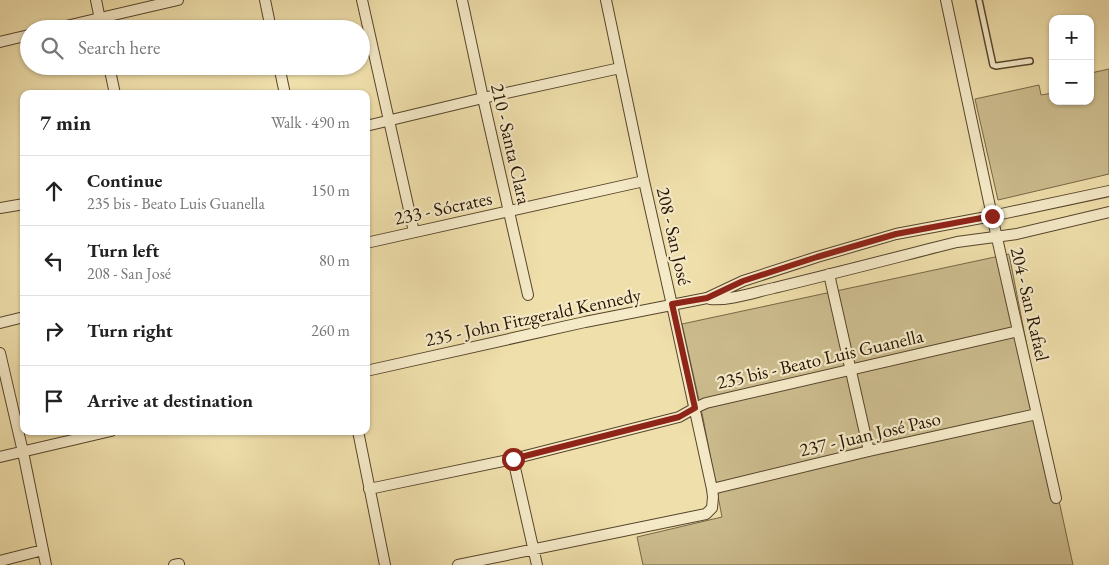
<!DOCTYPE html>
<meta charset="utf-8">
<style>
:root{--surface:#fff;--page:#f2f2f2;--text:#222;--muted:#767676;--line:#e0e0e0}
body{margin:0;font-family:"EB Garamond",serif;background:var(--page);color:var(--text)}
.controls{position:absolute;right:15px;top:15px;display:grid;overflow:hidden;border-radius:10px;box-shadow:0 1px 4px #0004}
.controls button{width:45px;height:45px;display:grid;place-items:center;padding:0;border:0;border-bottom:1px solid var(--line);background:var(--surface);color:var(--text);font:25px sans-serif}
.stop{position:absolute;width:15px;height:15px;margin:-11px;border:4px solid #8f2418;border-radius:50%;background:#fff}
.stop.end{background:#8f2418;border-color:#fff;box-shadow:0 1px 5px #0008}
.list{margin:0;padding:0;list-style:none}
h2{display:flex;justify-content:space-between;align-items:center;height:65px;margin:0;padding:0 20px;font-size:21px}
h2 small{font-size:16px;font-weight:400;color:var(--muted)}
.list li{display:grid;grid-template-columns:32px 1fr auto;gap:15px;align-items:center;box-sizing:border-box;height:70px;padding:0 20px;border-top:1px solid var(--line)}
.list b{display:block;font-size:19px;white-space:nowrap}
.list p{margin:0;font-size:16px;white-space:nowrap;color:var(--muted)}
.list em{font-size:16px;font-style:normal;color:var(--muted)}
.icon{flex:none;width:28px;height:28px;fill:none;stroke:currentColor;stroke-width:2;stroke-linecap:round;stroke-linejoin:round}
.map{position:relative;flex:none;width:1109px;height:565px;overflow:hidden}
.search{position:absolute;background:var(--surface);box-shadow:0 1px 4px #0004;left:20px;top:20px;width:350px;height:55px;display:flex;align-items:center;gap:12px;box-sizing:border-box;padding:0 18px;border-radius:28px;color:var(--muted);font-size:19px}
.panel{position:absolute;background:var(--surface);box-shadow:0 1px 4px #0004;left:20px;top:90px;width:350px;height:345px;border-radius:10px}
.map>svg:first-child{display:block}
</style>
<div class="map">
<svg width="1109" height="565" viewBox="0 0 1109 565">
<rect width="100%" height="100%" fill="#efdfab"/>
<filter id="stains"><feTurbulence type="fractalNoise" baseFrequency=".004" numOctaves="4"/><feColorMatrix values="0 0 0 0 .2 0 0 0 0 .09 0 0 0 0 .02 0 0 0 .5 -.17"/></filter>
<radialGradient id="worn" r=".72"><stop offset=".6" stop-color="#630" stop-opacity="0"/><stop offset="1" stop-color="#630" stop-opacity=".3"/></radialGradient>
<path fill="#ccbc8e" stroke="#786747" d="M1109 69V174L998 200 975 99 1039 85 1041 95 1053 93V101H1090V87L1093 86 1091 73Z
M1009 254 1041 418 1073 565H643L637 537 722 517 703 418 682 324Z"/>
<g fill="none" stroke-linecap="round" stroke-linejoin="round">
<g stroke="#57452b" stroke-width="8">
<path id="service" d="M979 0 993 65 996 66 1030 61"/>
</g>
<g stroke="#57452b" stroke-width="12">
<path id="minor" d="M96 0 102 29
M265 0 271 29
M362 0 414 232
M462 0 483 98 528 295
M946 0 992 216 1056 498
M53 29 178 0
M0 42 29 35
M109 66 115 94
M279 66 285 94
M366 126 483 98 620 68
M0 208 24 204
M366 243 644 181
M829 274 869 451
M710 299C729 301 755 292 774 288 828 275 882 261 937 247L957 242 1017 234 1109 212
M0 323 24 317
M0 353 23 452 46 565
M366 371 585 322 707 298 743 281 817 257 896 234 992 216 1109 191
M358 431 385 565
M0 457 111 431
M513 459 537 565
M369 489 513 459 679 417 695 408 706 403 1018 331
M712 489 869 451 1037 414
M0 561 43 550
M174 565 179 564
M458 565 706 514 712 508 713 497 712 489 672 305 644 181 606 0"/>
</g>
<use href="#service" stroke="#f5eac8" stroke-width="5"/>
<use href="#minor" stroke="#f5eac8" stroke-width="10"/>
</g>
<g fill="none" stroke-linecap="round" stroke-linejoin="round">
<path stroke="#8f2418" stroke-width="6" d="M513 459 679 417 695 408 672 304 707 298 743 281 817 257 896 234 992 216"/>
</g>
<g text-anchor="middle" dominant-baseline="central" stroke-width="4.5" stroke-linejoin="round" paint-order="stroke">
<g font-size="19" fill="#241200" stroke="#f5eac8">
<text transform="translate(511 144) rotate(77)">210 - Santa Clara</text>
<text transform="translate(443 208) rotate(-12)">233 - Sócrates</text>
<text transform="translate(674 236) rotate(77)">208 - San José</text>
<text transform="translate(1030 304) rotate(77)">204 - San Rafael</text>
<text transform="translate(533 317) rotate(-12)">235 - John Fitzgerald Kennedy</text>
<text transform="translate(820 359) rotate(-13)">235 bis - Beato Luis Guanella</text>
<text transform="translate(870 434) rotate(-13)">237 - Juan José Paso</text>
</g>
</g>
<rect width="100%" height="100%" filter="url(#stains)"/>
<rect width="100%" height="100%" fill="url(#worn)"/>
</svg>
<div class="controls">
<button>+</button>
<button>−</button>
</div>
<div class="stop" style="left:513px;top:459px"></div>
<div class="stop end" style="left:992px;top:216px"></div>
<div class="search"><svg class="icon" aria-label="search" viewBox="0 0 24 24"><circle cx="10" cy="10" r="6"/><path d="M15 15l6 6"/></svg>Search here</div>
<section class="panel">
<h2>7 min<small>Walk · 490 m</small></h2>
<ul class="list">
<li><svg class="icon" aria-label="ahead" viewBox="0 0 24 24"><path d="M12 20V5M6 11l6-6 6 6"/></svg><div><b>Continue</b><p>235 bis - Beato Luis Guanella</p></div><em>150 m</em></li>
<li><svg class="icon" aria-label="left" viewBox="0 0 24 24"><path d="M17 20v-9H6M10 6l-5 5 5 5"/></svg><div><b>Turn left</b><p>208 - San José</p></div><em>80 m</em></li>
<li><svg class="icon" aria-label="right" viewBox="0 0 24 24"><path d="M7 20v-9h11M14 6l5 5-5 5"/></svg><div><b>Turn right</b></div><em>260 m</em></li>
<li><svg class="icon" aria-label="arrive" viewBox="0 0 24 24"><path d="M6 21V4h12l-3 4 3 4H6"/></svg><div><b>Arrive at destination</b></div></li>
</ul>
</section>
</div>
